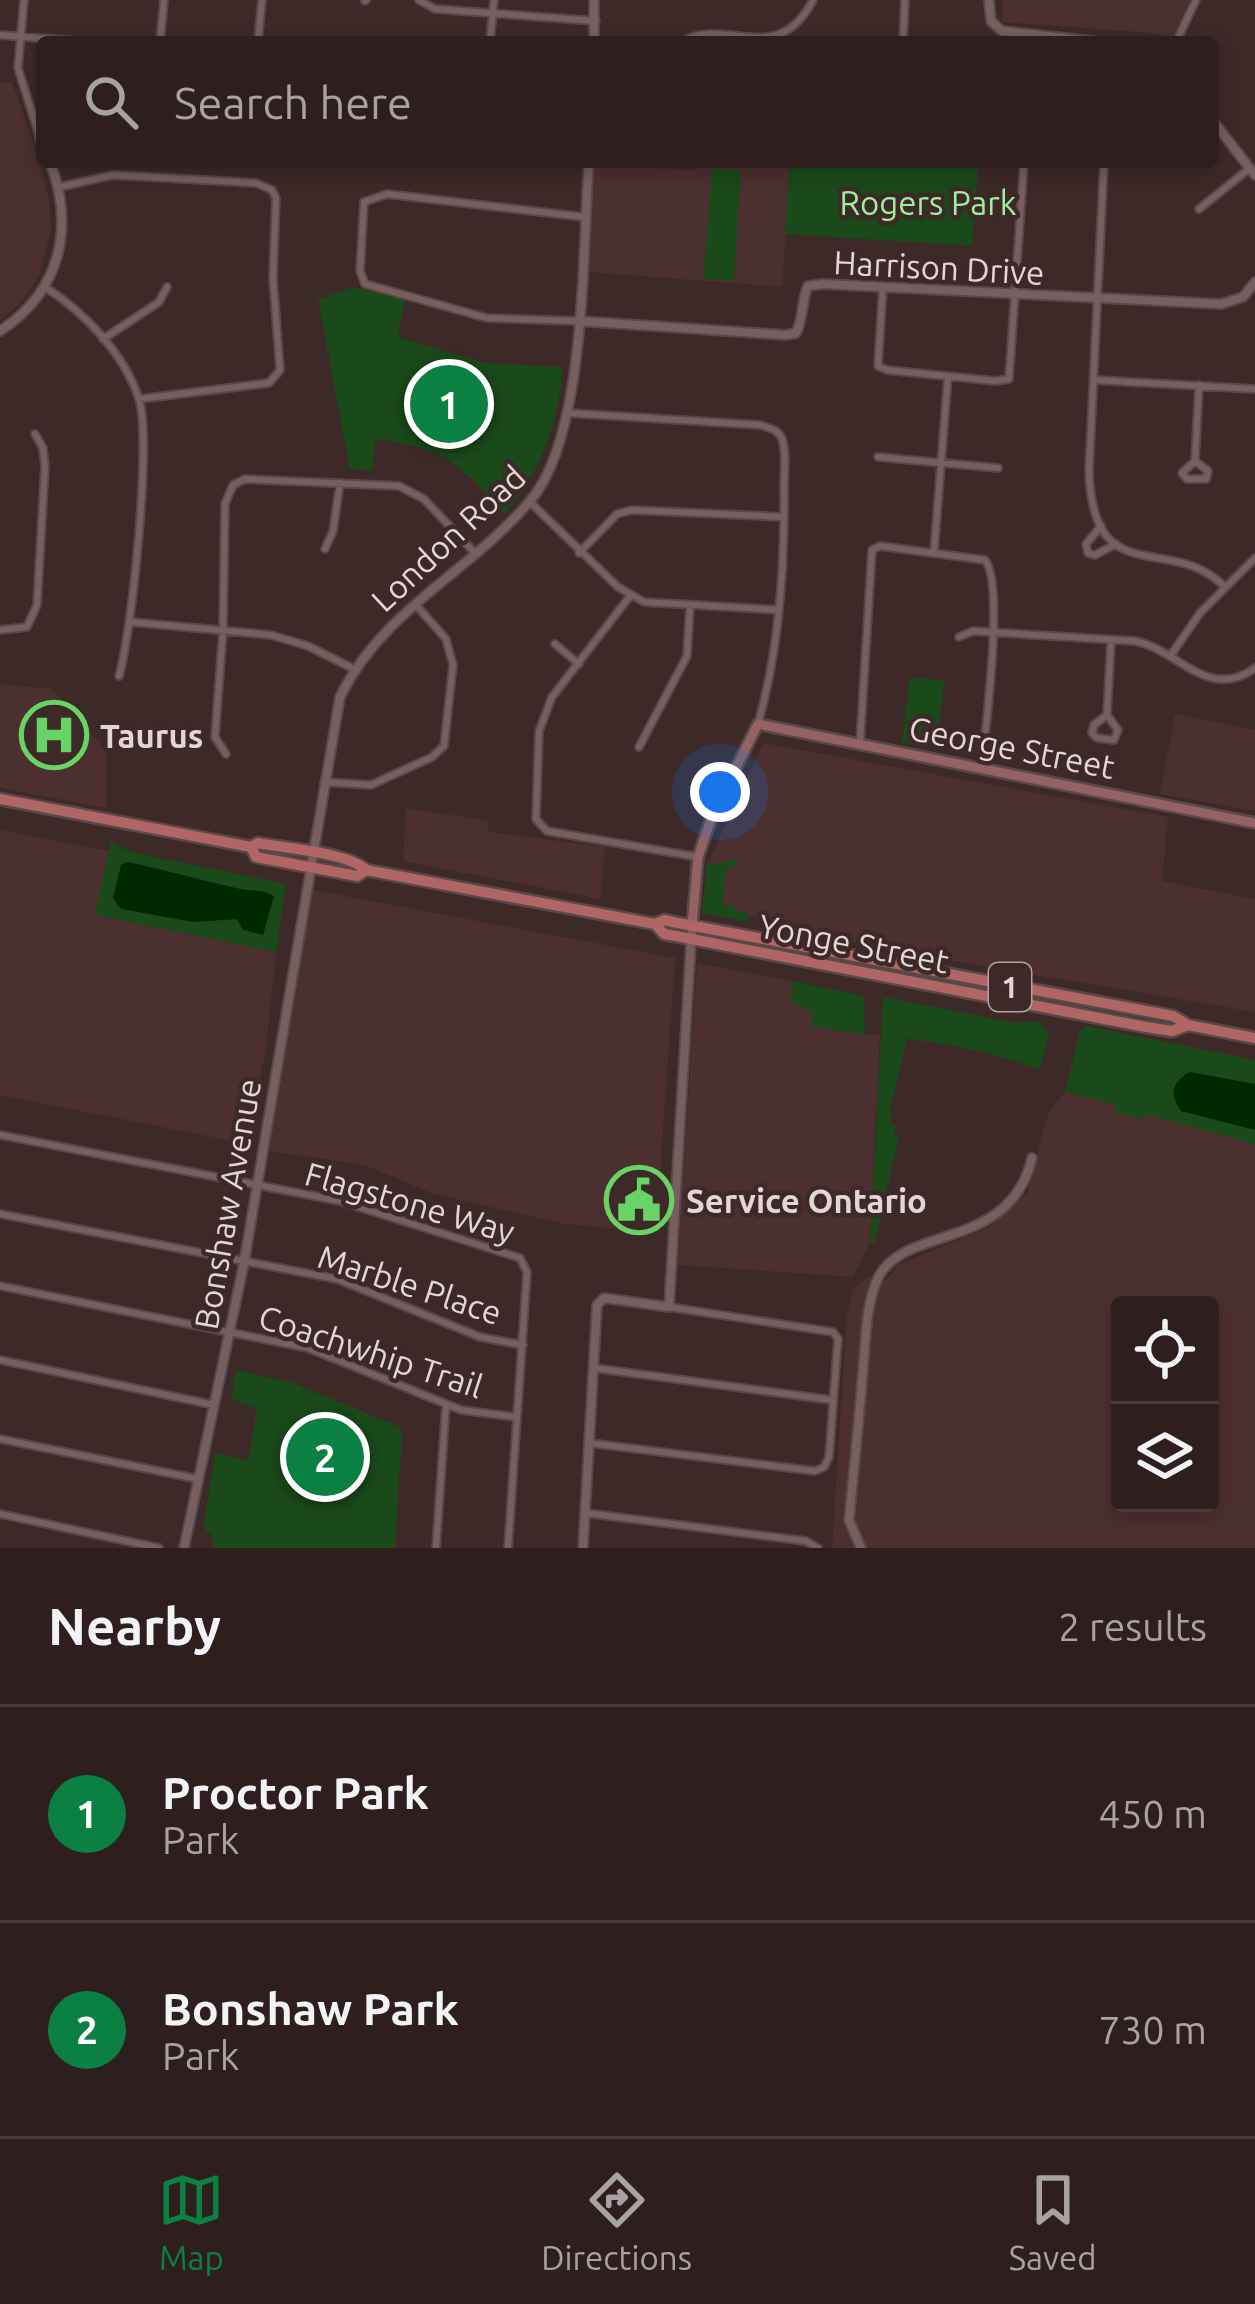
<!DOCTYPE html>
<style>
:root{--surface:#2e1f1e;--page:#3a2c2b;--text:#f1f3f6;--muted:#a7a2a4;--line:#493d3c;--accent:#0b8043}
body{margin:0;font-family:Ubuntu,sans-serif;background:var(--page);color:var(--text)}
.controls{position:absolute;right:36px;bottom:36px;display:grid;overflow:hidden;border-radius:12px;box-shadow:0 6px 18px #0003}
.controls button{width:108px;height:108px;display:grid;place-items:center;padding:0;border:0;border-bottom:3px solid var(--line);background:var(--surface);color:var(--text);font:60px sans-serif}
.you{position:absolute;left:720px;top:792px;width:42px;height:42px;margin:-30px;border:9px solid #fff;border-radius:50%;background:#1a73e8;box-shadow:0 0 0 18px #1a73e833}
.badge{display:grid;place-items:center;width:78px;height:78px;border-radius:50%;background:var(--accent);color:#fff;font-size:39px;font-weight:700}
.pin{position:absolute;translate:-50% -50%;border:6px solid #fff;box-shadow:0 3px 12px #0006}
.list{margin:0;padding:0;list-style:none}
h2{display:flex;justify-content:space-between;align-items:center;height:156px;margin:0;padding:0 48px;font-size:51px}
h2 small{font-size:39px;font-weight:400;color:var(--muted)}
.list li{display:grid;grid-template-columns:78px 1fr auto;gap:36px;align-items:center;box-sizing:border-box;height:216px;padding:0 48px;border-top:3px solid var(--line)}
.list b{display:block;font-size:45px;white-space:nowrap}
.list p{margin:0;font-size:39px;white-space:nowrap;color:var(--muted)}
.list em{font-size:39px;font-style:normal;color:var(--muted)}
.icon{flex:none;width:66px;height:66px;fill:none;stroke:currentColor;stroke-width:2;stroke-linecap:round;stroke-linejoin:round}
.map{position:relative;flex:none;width:1255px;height:1548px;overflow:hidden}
.search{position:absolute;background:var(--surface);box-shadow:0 6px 18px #0003;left:36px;right:36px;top:36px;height:132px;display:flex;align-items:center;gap:30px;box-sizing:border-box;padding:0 42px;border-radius:12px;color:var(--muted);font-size:45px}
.sheet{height:588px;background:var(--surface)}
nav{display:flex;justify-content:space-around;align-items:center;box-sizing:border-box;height:168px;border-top:3px solid var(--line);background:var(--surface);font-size:33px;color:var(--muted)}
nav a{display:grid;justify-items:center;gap:6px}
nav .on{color:var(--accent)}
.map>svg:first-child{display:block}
</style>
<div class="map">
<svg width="1255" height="1548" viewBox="0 0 1255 1548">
<rect width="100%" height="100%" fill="#3d2928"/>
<path fill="#4b302f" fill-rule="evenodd" d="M1003 0H1190L1172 38 1152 33 1002 22Z
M0 82H12L41 166 50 204 51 231 39 275 23 300 0 321Z
M700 162H790L782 287 588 272 595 164 694 170Z
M0 684 52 689 106 751V808L0 788Z
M1175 714 1255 730V811L1160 794Z
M763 743 1168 817 1162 881 1255 899V1012L881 949 754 917 702 913 707 865Z
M406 808 489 821 488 832 605 847 600 899 403 861Z
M0 830 109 851 96 915 276 952 266 1048 248 1144 0 1095Z
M313 890 675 958 656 1232 564 1224 431 1193 365 1165 269 1151Z
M697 963 792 981 791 1001 865 1035 880 1034 870 1242 853 1277 678 1265Z
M1085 1026 1255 1060V1548H832L847 1315 853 1289 868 1276 886 1281 898 1265 990 1227 1027 1193 1048 1114 1065 1092 1080 1031ZM1120 1305H1210V1503H1120Z"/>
<path fill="#1a491a" d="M790 162H930L978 166 972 246 785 234Z
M712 169 741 171 734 280 703 279Z
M353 287 405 299 398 337 484 363 563 367C558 426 542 468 505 514 458 464 447 448 376 439L372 471 350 469 318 300Z
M910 677 944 681 937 748 902 743Z
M111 842 131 852 286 884 276 952 95 915Z
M737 859 735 867 726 868 723 905H735L734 911 748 913 747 922 702 913 707 865Z
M792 981 864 996 865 1035 813 1027 812 1012 791 1002Z
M883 997 1016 1023 1038 1021 1049 1033 1040 1069 980 1051 907 1038 890 1110 892 1124 896 1126 894 1135 899 1138 874 1245 870 1242Z
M1085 1026 1255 1060V1144L1145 1114 1142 1119 1115 1113 1116 1105 1065 1092 1080 1031Z
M236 1370 293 1383 400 1427 402 1434 395 1548H214L211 1535 203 1527 215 1453 248 1460 257 1409 231 1399Z"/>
<path fill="#002900" d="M128 862C165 870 200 880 236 888 250 892 261 888 274 896L263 935 243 930 237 919 193 922 121 909 113 898 121 865Z
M1190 1072 1255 1084V1130L1181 1111C1169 1094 1172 1082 1190 1072Z"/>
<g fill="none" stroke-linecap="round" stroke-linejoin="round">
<g stroke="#594848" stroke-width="10">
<path id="minor" d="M24 0 18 68 40 138
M419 0 435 9 596 21
M365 1 366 0
M0 35 90 42
M160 42 164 0
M258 42 262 0
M490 42 494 0
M682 42C725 15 777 70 813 0
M903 42 905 0
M1176 42 1196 0
M1104 162 1089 471C1093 593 1169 532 1224 586
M59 187 113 175 256 183 272 190 276 198 273 278 280 370 269 383 139 399
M1199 209 1250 168
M883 286 878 366 887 370 995 381 1009 379 1024 162
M45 287C84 312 124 353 139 399 152 441 132 631 119 676
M578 321 487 318 365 284 360 271 364 202 387 194 584 217
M103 339 159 302 167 287
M1095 380 1255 389
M568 413 760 425C769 428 778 429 782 439 787 452 784 472 784 485 785 565 780 647 758 724
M878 457 998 468
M1195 461 1208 471 1206 479H1187L1182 473 1195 461 1199 385
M530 502 618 587 644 602 779 610
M1101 526 1086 544 1088 553 1095 555 1116 544
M325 549 333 531 340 483
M934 552 948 376
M579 553 617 514 632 510 784 517
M630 596 552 697 539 731 536 819 547 831 698 857
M131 622 271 635 308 646 354 669
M0 630 27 627 37 605 45 466 43 448 35 434
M959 637 973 631 1135 641C1179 650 1208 702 1255 668
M555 644 579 664
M1171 655 1200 613 1255 558
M1107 715 1094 725 1092 733 1097 738 1114 740 1118 730 1107 715 1111 640
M860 743 872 550 880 546 985 560C1005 585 985 729 982 767
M639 747 687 656 690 605
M226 754 215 737 223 630 225 504 233 485 245 479 399 486 424 499 475 553
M324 782 371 785 432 757 444 746 453 665 446 639 416 605
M0 1135 340 1201 520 1258 527 1272 508 1548
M0 1214 337 1279 480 1337 523 1345
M0 1286 308 1348 461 1410 516 1417
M0 1360 214 1405
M594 1368 832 1400
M0 1439 198 1479
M589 1443 815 1471 824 1467 829 1457 838 1339 833 1332 669 1307
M585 1513 806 1541 818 1548
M0 1514 159 1548
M436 1548 446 1405"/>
</g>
<g stroke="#594848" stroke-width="12">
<path id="tertiary" d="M594 0V42
M989 0 991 21 1002 31 1100 42
M1213 121 1255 175
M40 138 42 143
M578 321 786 335 796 333C804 318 801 301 808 286L823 284 1221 304 1243 297 1255 282
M0 331C61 291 75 227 50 162
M184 1548 244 1263 340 697C383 609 469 573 530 501 587 436 582 249 589 162
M583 1548 597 1305 604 1298 669 1307 692 926
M861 1548 849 1520C854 1470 859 1420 863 1370 866 1341 865 1306 878 1278 904 1224 1010 1252 1032 1158"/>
</g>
<g stroke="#594848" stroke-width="14">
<path id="secondary" d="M692 926 698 857 713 813 758 724 1255 823"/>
</g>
<g stroke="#594848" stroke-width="15">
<path id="primary" d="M0 799 251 847 258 843C284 848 349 853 366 870L655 924 664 920 678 923 1173 1016 1188 1025 1255 1038
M251 847 256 857 357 876 366 870
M655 924 664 934 676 936 1146 1027 1172 1031 1188 1025"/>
</g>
<use href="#minor" stroke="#765f5e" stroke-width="6"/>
<use href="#tertiary" stroke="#765f5e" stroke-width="8"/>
<use href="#secondary" stroke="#946262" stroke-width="9"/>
<use href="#primary" stroke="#b16665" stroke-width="10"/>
</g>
<defs>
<g id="hospital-ring" transform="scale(3.45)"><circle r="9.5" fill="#3d2928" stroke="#68d465" stroke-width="1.5"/><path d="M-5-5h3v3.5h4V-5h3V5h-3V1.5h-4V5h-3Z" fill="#68d465"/></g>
<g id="civic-ring" transform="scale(3.45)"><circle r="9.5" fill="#3d2928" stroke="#68d465" stroke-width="1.5"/><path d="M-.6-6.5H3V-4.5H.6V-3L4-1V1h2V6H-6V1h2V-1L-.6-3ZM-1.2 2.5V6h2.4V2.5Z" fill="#68d465"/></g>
</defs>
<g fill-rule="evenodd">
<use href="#hospital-ring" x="54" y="735"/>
<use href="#civic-ring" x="639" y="1200"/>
</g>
<g text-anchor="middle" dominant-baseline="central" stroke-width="9" stroke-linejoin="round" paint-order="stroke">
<rect fill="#3d2928" stroke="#b2a2a2" stroke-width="3" x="989" y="963" width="42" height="48" rx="9"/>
<g font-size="30" font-weight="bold" fill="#e4d6d6">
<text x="1010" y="987">1</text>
</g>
<g font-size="33" fill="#9fef9b" stroke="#3d2928">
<text x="928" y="202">Rogers Park</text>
</g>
<g font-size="33" fill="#e4d6d6" stroke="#3d2928">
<text transform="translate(939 267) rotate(3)">Harrison Drive</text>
<text transform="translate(448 538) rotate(-43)">London Road</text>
<text transform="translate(1012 747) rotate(11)">George Street</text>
<text transform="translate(854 943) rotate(11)">Yonge Street</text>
<text transform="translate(410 1202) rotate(16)">Flagstone Way</text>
<text transform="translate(227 1204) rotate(-80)">Bonshaw Avenue</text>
<text transform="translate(410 1284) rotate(18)">Marble Place</text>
<text transform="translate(371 1351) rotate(18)">Coachwhip Trail</text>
</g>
<g font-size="33" font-weight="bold" fill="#e4d6d6" stroke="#3d2928" text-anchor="start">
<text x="100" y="735">Taurus</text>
<text x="686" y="1200">Service Ontario</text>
</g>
</g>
</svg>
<div class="controls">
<button><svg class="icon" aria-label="locate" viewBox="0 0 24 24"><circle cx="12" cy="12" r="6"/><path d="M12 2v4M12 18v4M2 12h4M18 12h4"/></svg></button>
<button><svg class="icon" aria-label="layers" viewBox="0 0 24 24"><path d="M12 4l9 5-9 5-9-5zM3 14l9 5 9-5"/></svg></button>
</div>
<div class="you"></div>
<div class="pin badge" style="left:449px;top:404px">1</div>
<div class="pin badge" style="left:325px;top:1457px">2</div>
<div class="search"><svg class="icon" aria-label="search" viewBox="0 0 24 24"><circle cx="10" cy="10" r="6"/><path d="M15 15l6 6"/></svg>Search here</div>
</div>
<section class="sheet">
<h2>Nearby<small>2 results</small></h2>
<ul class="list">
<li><span class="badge">1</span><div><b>Proctor Park</b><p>Park</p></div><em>450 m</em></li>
<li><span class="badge">2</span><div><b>Bonshaw Park</b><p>Park</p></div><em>730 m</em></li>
</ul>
</section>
<nav>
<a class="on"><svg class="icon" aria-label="map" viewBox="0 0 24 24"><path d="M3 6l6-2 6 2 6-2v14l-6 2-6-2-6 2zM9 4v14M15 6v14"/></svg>Map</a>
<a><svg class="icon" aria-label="directions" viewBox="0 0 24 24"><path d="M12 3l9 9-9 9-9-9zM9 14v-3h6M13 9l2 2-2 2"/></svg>Directions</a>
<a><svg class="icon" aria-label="saved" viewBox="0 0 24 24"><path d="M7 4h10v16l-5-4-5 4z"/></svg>Saved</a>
</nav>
